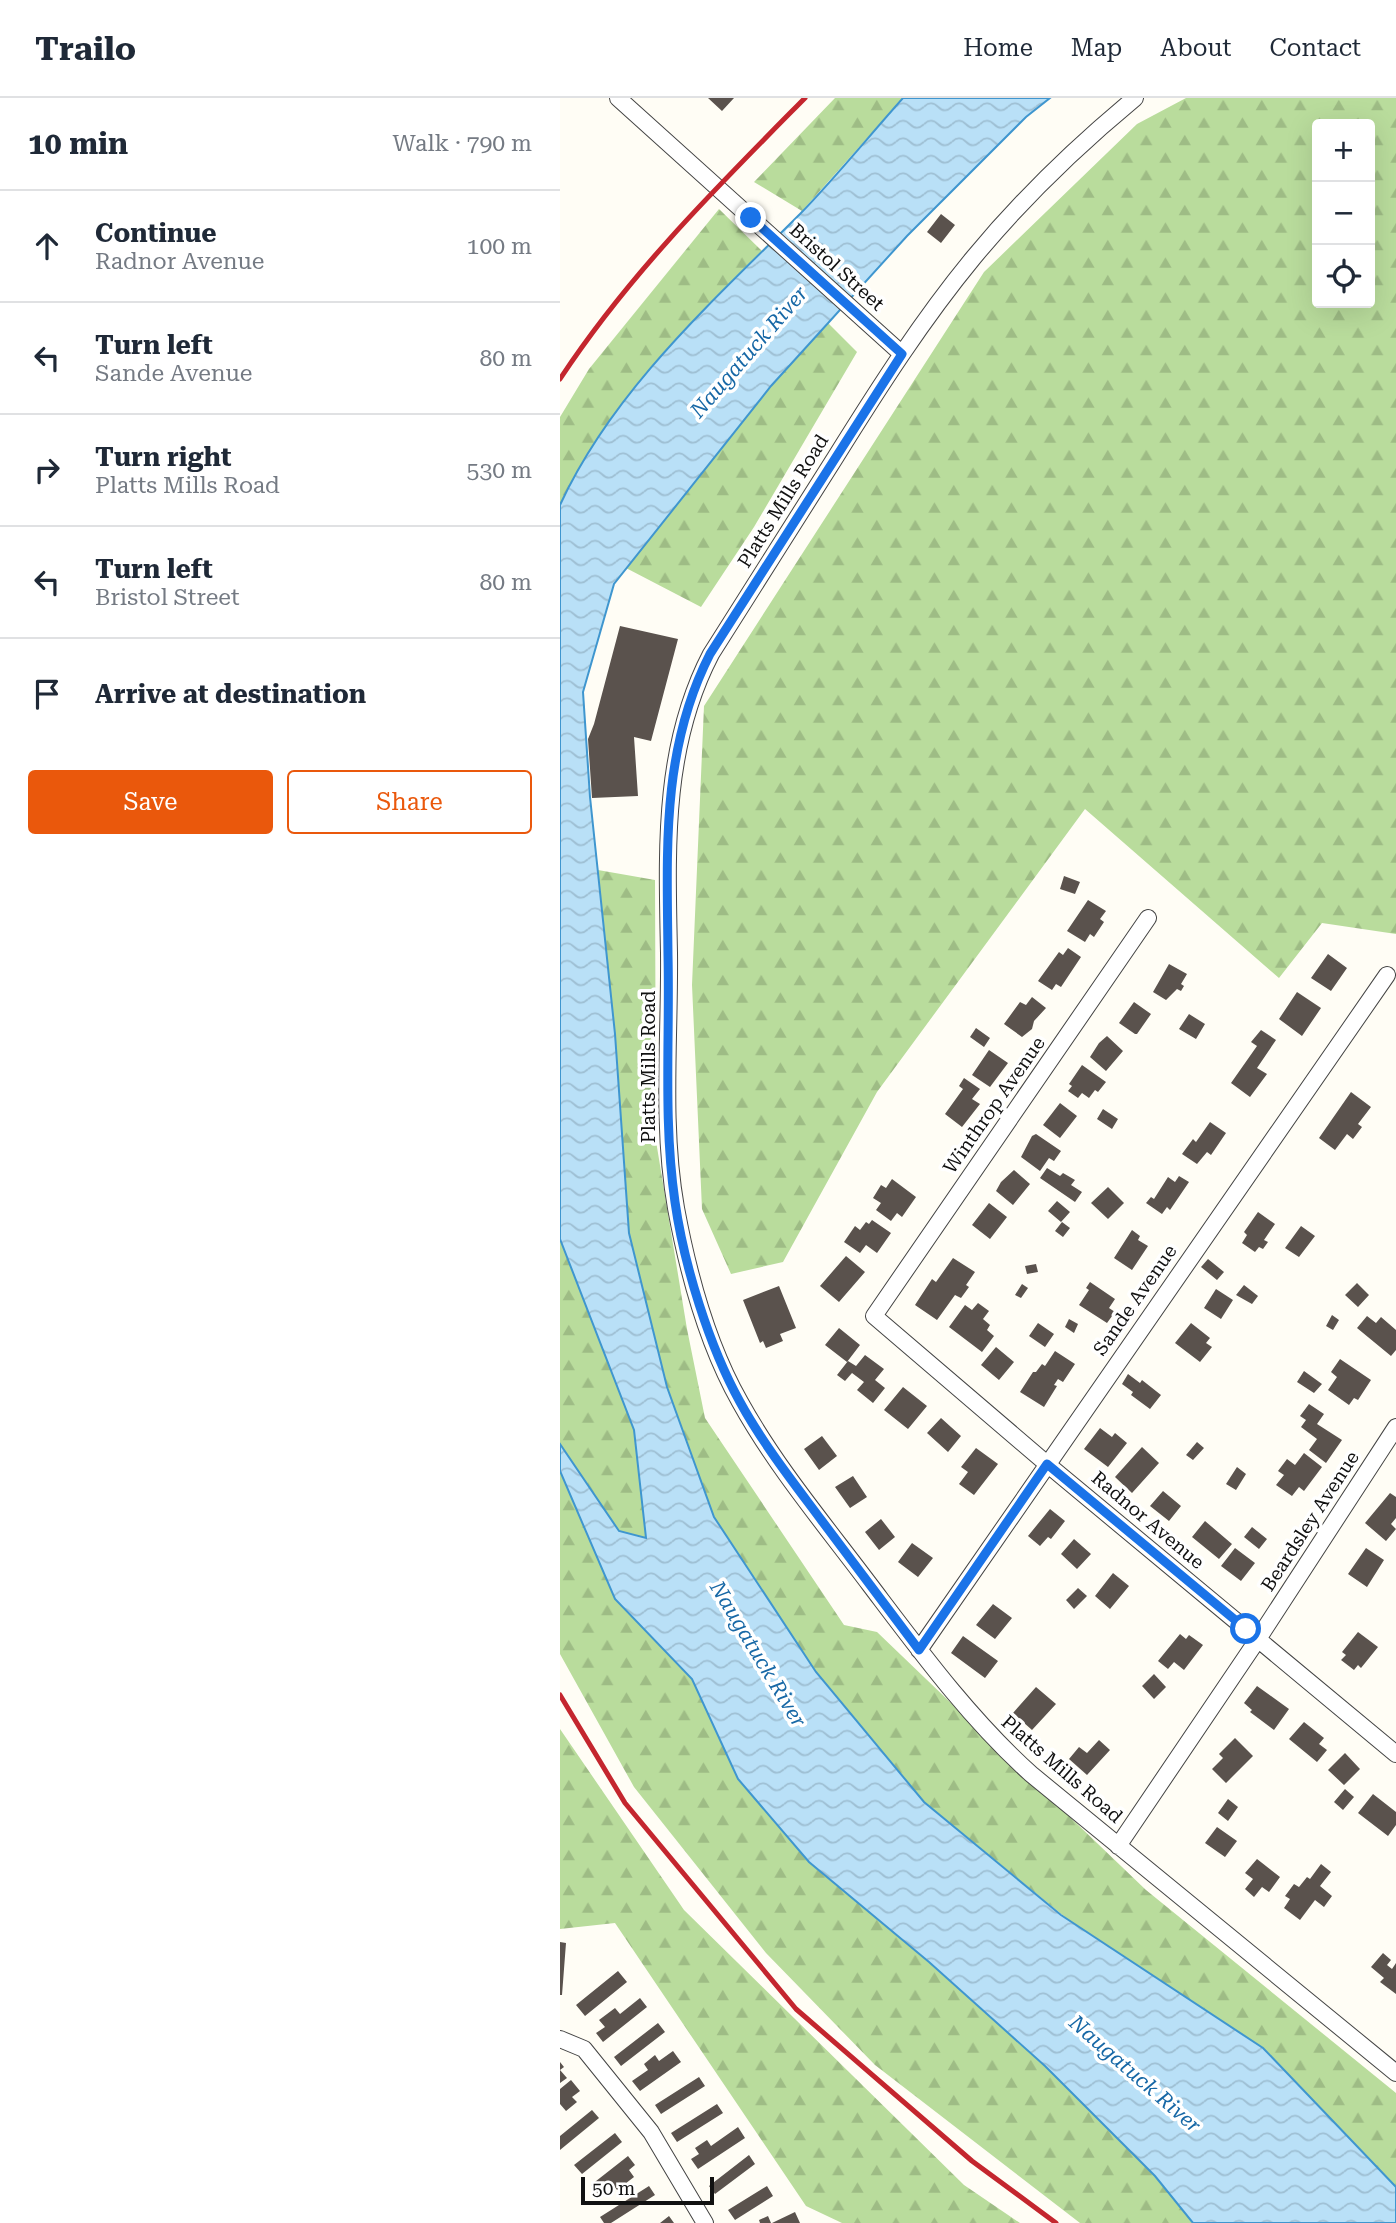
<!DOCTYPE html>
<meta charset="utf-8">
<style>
:root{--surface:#fff;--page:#f6f6f7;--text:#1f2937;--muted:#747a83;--line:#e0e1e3;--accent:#ea580c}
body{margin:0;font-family:"Roboto Serif",serif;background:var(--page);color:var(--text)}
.controls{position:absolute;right:21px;top:21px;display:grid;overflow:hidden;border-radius:7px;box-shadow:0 7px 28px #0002}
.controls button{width:63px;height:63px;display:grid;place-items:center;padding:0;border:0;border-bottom:2px solid var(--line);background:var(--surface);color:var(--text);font:35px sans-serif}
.scale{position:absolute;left:21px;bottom:18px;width:133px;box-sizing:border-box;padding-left:7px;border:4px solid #111;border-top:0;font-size:19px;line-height:24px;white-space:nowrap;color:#111;-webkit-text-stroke:5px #fff;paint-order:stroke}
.stop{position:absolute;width:21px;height:21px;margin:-16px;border:5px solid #1a73e8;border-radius:50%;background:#fff}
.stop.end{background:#1a73e8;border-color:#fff;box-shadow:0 2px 7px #0008}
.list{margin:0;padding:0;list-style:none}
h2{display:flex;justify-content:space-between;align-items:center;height:91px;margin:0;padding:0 28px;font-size:30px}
h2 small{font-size:23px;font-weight:400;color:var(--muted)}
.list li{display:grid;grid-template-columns:46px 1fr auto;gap:21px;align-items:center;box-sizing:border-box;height:112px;padding:0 28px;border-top:2px solid var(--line)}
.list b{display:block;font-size:26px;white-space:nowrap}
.list p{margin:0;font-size:23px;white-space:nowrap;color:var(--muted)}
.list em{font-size:23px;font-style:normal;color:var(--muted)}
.actions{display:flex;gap:14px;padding:21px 28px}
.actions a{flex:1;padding:16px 0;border:2px solid var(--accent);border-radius:7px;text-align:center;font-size:24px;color:var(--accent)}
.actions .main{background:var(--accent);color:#fff}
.icon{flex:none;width:38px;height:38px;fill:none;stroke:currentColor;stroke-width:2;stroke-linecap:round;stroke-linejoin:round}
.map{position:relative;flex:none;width:836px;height:2125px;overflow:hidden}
header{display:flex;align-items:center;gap:42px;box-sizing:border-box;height:98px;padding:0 35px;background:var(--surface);border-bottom:2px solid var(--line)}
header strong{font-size:33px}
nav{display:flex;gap:38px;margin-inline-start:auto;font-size:24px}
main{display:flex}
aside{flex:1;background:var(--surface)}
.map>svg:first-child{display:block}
</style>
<header>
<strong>Trailo</strong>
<nav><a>Home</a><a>Map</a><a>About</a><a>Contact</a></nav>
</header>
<main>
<aside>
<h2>10 min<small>Walk · 790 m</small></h2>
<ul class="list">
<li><svg class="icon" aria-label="ahead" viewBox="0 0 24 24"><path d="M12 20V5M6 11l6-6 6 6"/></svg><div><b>Continue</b><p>Radnor Avenue</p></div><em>100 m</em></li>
<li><svg class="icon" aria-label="left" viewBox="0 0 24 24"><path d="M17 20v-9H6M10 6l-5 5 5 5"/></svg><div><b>Turn left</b><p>Sande Avenue</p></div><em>80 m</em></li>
<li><svg class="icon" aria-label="right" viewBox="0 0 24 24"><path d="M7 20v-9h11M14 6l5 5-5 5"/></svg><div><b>Turn right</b><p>Platts Mills Road</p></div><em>530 m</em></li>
<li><svg class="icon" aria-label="left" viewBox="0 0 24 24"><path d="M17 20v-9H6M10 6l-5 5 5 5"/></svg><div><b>Turn left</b><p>Bristol Street</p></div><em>80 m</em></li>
<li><svg class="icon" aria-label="arrive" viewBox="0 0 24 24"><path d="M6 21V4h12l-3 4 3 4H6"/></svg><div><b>Arrive at destination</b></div></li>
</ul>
<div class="actions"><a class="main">Save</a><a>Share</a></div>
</aside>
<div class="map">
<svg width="836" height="2125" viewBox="0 0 836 2125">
<defs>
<pattern id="forest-firs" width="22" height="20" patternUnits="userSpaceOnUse" patternTransform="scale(1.75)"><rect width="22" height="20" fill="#b9dc9c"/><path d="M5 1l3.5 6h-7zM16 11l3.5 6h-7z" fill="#9ebc85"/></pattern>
<pattern id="water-waves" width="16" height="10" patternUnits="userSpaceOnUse" patternTransform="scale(1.75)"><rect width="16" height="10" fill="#b9e0f7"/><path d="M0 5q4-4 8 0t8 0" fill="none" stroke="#9ebfd3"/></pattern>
</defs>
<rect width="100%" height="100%" fill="#fffdf5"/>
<path fill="url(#forest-firs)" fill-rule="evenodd" d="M275 0H343L242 113 194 84Z
M626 0H836V836L762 825 719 880 525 711 317 994 223 1164 171 1176 142 1111 132 887 144 608 424 174 577 26ZM757 26H810V205H757Z
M159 111 202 153C126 227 45 310 0 407V319L29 271Z
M268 225 297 254 194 429 141 509 66 470 211 288Z
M38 772 95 782 96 1043 127 1231 145 1320 284 1527 317 1534 586 1792 836 1995V2089L364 1704 256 1574 154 1419 107 1289 69 1135 55 936Z
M0 1141 74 1332 86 1440 59 1433 0 1346Z
M0 1373 55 1501 132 1581 178 1681 249 1764 364 1860 485 1968 595 2078 633 2125H520L315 1967 206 1855 74 1689 0 1556Z
M0 1631 124 1812 404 2087 460 2125H282L246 2108 55 1825 0 1831Z"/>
<path fill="url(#water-waves)" stroke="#3f96cf" stroke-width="2" d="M343 0H490L466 19 347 138 211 288 54 486 23 594 30 699 55 936 69 1135 107 1289 154 1419 256 1574 364 1704 501 1817 703 1950 836 2089V2125H633L595 2078 485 1968 369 1864 249 1764 178 1681 132 1581 55 1501 0 1373V1346L59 1433 86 1440 74 1332 0 1141V407C53 292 152 204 240 116 276 79 309 38 343 0Z"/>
<path fill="#5a524d" d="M148 0H174L162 13Z
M381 116 395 127 381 145 367 134Z
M60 528 118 541 91 643 74 639 78 698 32 700 28 641 34 626Z
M504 778 520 784 515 796 500 791Z
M528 802 546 813 540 821 544 824 534 839 530 836 525 844 507 833Z
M508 850 521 859 501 889 496 886 492 892 478 883 499 854 503 857Z
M768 856 787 870 771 893 751 880Z
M609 866 627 876 621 886 624 888 621 893 617 891 606 902 593 894Z
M737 894 761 910 742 938 719 921Z
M472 899 486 910 474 923 472 931 462 939 444 926 460 904 466 907Z
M574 904 591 916 577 936H575L559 925Z
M629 916 645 926 636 941 619 931Z
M416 930 430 940 424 949 410 939Z
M701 932 716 942 697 970 707 976 690 999 671 985 697 948 691 944Z
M547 938 563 953 546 973 530 959 539 945Z
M429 952 448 965 430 989 412 977Z
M522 967 546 984 538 994 535 992 529 1000 522 995 518 1000 508 993 512 988 509 986Z
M404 980 420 991 412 1001 420 1006 402 1029 385 1016 403 991 399 988Z
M791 994 811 1009 798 1026 802 1029 793 1041 787 1036 775 1052 759 1040Z
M500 1005 517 1018 500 1040 483 1027Z
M543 1011 558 1021 552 1031 537 1021Z
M650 1024 666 1035 651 1057 647 1054 637 1066 622 1056 633 1041 636 1044Z
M476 1036 501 1053 494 1063 489 1060 480 1073 461 1059 472 1038Z
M487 1070 500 1078 503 1075 515 1082 511 1087 522 1094 515 1104 480 1080Z
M454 1072 470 1086 453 1107 436 1093 441 1084Z
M619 1078 629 1084 610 1112 607 1109 602 1116 586 1105 591 1099 594 1101 608 1079 615 1084Z
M332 1081 356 1099 342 1119 337 1115 331 1123 316 1112 321 1105 313 1100 321 1087 326 1090Z
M548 1089 564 1105 548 1121 531 1105Z
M497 1103 510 1114 501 1124 488 1113Z
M429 1105 447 1119 430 1141 412 1127Z
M698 1114 715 1126 704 1142 708 1144 703 1151 699 1149 695 1154 682 1145 687 1137 684 1134Z
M312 1122 331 1135 317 1155 306 1147 300 1155 284 1144 295 1128 300 1132 306 1124 309 1126Z
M502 1124 510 1130 503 1139 495 1133Z
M741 1128 755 1138 739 1159 725 1150Z
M572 1132 580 1138 578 1142 588 1148 572 1172 554 1160Z
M286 1158 305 1174 279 1204 260 1188Z
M393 1160 415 1174 406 1187 409 1189 401 1200 395 1197 377 1222 355 1207 372 1181 376 1184Z
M648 1161 664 1174 657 1182 641 1169Z
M476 1166 478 1174 467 1176 465 1168Z
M530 1184 555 1201 549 1210 555 1214 547 1225 519 1207 529 1192 526 1190Z
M797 1185 809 1197 798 1209 785 1197Z
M462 1186 468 1190 461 1200 455 1197Z
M684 1187 698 1198 692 1206 676 1197Z
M219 1188 236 1230 220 1236 223 1243 206 1250 203 1243 200 1245 183 1202Z
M656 1191 673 1202 661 1221 644 1210Z
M418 1205 429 1213 423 1221 430 1227 427 1232 434 1238 422 1254 389 1229 405 1207 412 1212Z
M772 1217 779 1222 773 1232 766 1228Z
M807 1218 816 1225 821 1219 836 1232V1252L831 1258 797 1230Z
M509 1221 518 1226 514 1235 505 1229Z
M478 1225 494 1236 485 1249 469 1238Z
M631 1225 650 1240 646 1245 652 1249 640 1264 615 1245Z
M279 1230 300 1247 287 1264 265 1247Z
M436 1249 454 1264 439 1282 421 1267Z
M495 1253 515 1266 503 1284 498 1281 494 1287 497 1288 484 1309 460 1294 473 1274H476L482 1266 485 1268Z
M305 1257 324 1271 315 1282 325 1290 313 1305 297 1292 304 1284 292 1275 285 1283 277 1277 288 1263 296 1268Z
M780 1261 811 1282 798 1302 794 1300 789 1307 768 1292 777 1279 771 1274Z
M744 1273 762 1286 754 1295 737 1284Z
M568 1276 580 1285 582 1282 601 1297 590 1311 571 1297 573 1294 562 1286Z
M343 1289 367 1308 348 1331 324 1312Z
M749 1306 764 1316 757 1326 782 1342 766 1365 749 1352 757 1341 741 1329 746 1322 740 1318Z
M381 1320 401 1338 388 1354 367 1335Z
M540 1330 552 1339 555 1335 567 1345 548 1369 524 1351Z
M262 1338 277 1358 259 1372 244 1351Z
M637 1344 644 1350 633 1362 626 1357Z
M582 1349 599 1365 572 1395 555 1379Z
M416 1350 438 1366 414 1397 399 1386 408 1374 401 1369Z
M744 1355 762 1369 744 1393 739 1389 732 1398 716 1387 724 1377 718 1373 727 1361 735 1367Z
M677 1369 686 1376 676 1392 666 1386Z
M293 1378 307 1399 290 1410 275 1389Z
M603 1393 621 1408 609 1423 590 1408Z
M830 1395 836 1399V1420L831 1426 836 1431 826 1443 805 1425Z
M490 1411 505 1423 491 1441 488 1439 480 1448 468 1438Z
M321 1421 335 1439 319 1452 305 1434Z
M645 1423 672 1446 659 1461 632 1439Z
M692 1429 707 1441 699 1451 684 1439Z
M514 1441 531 1456 517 1471 501 1456Z
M352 1445 373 1460 358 1479 338 1464Z
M675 1450 695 1465 681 1483 661 1468Z
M806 1450 824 1462 807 1489 788 1476Z
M553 1475 569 1488 550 1511 535 1498Z
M518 1490 527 1498 514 1511 506 1502Z
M433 1506 452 1520 435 1541 416 1527Z
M798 1534 818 1549 801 1570 798 1567 794 1572 781 1562 786 1557 782 1554Z
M620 1536 626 1541 629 1537 643 1547 624 1572 614 1564 608 1571 598 1563Z
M403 1538 438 1563 425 1580 391 1555Z
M594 1576 606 1589 594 1601 582 1588Z
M697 1588 729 1611 714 1632 690 1614 692 1612 684 1605Z
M476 1589 496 1606 472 1632 453 1615Z
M744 1624 764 1640 759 1646 767 1652 757 1664 729 1641Z
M675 1640 693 1658 666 1685 652 1671 663 1660 659 1656Z
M539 1642 550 1652 527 1677 509 1661 519 1649 527 1655Z
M785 1655 800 1671 784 1687 768 1672Z
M785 1691 794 1699 783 1712 774 1704Z
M813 1696 836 1714V1727L828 1738 798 1715Z
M668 1701 678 1709 668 1723 658 1715Z
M657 1729 677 1743 665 1759 645 1745Z
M697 1761 720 1779 709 1794 702 1789 694 1799 685 1791 693 1781 685 1775Z
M761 1766 771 1774 760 1788 772 1798 764 1809 755 1802 740 1822 724 1810 730 1801 725 1798 734 1786 739 1789 747 1779 750 1781Z
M0 1844 6 1845 2 1897H0Z
M823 1855 831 1862 827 1867 832 1871 836 1865V1896L820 1884 824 1880 811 1869Z
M58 1873 67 1884 25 1918 16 1907Z
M80 1900 87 1909 43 1944 36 1935 45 1929 39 1922 55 1910 60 1916Z
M98 1925 105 1934 61 1968 54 1959Z
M113 1953 121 1964 80 1993 72 1983 88 1972 84 1966 95 1957 99 1963Z
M0 1964 4 1969 0 1972 7 1980 0 1985Z
M139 1979 145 1988 101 2016 95 2007Z
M11 1982 20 1993 12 1999 17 2004 6 2013 0 2006V1991Z
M157 2006 163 2015 117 2044 111 2035Z
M32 2012 39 2020 0 2052V2038Z
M178 2029 185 2040 138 2071 131 2061 139 2056 135 2050 147 2042 151 2048Z
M55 2035 62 2044 22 2076 14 2067Z
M189 2057 195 2066 155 2096 149 2088Z
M68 2058 75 2067 69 2072 74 2079 57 2092 52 2085 38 2096 31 2087Z
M89 2088 95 2097 51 2125H44L40 2119Z
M207 2088 213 2098 175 2122 168 2112Z
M235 2114 240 2125H212Z
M109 2118 114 2125H100Z
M208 2118 211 2125H200L199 2122Z"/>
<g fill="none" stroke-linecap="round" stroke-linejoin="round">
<g stroke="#444" stroke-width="18">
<path id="minor" d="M58 0 342 256
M575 0C517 48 462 101 414 159 362 222 318 291 275 360 234 425 192 491 151 556 102 650 107 753 109 855 110 939 101 1026 116 1110 128 1175 147 1246 180 1304 216 1369 265 1427 310 1487 360 1553 409 1620 471 1676L836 1975
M588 820 314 1218 487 1366 836 1656
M359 1552 827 877
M558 1748 698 1541 836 1329
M0 1941 24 1951 91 2034 145 2125"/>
</g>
<use href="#minor" stroke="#fff" stroke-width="16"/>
<path stroke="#c4262e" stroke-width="5" d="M0 281C69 176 157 89 245 0
M0 1597 65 1705 236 1911 412 2063 496 2125"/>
</g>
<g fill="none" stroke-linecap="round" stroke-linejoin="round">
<path stroke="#1a73e8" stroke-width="9" d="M191 120 342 256 150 556C101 652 107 753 108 857 110 939 103 1022 115 1104 124 1167 149 1248 180 1304 203 1346 233 1384 262 1423 294 1466 327 1509 359 1552L487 1366 686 1531"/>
</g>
<g text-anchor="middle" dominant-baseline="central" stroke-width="7" stroke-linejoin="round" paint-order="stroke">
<g font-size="19" fill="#111" stroke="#fff">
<text transform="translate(277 169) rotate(42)">Bristol Street</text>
<text transform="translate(223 403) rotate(-58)">Platts Mills Road</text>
<text transform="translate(88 969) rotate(-90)">Platts Mills Road</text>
<text transform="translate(434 1007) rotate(-55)">Winthrop Avenue</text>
<text transform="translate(575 1202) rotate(-55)">Sande Avenue</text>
<text transform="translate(588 1422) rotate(40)">Radnor Avenue</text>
<text transform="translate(750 1423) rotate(-57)">Beardsley Avenue</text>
<text transform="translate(502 1671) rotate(41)">Platts Mills Road</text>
</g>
<g font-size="21" font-style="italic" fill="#1768a6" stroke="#fff">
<text transform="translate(189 254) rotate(-49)">Naugatuck River</text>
<text transform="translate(198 1556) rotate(59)">Naugatuck River</text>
<text transform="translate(575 1976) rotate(41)">Naugatuck River</text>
</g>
</g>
</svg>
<div class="controls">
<button>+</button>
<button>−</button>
<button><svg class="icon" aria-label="locate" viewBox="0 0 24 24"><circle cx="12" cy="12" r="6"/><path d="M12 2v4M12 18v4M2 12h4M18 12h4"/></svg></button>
</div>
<div class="scale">50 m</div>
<div class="stop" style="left:686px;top:1531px"></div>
<div class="stop end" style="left:191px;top:120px"></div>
</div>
</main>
